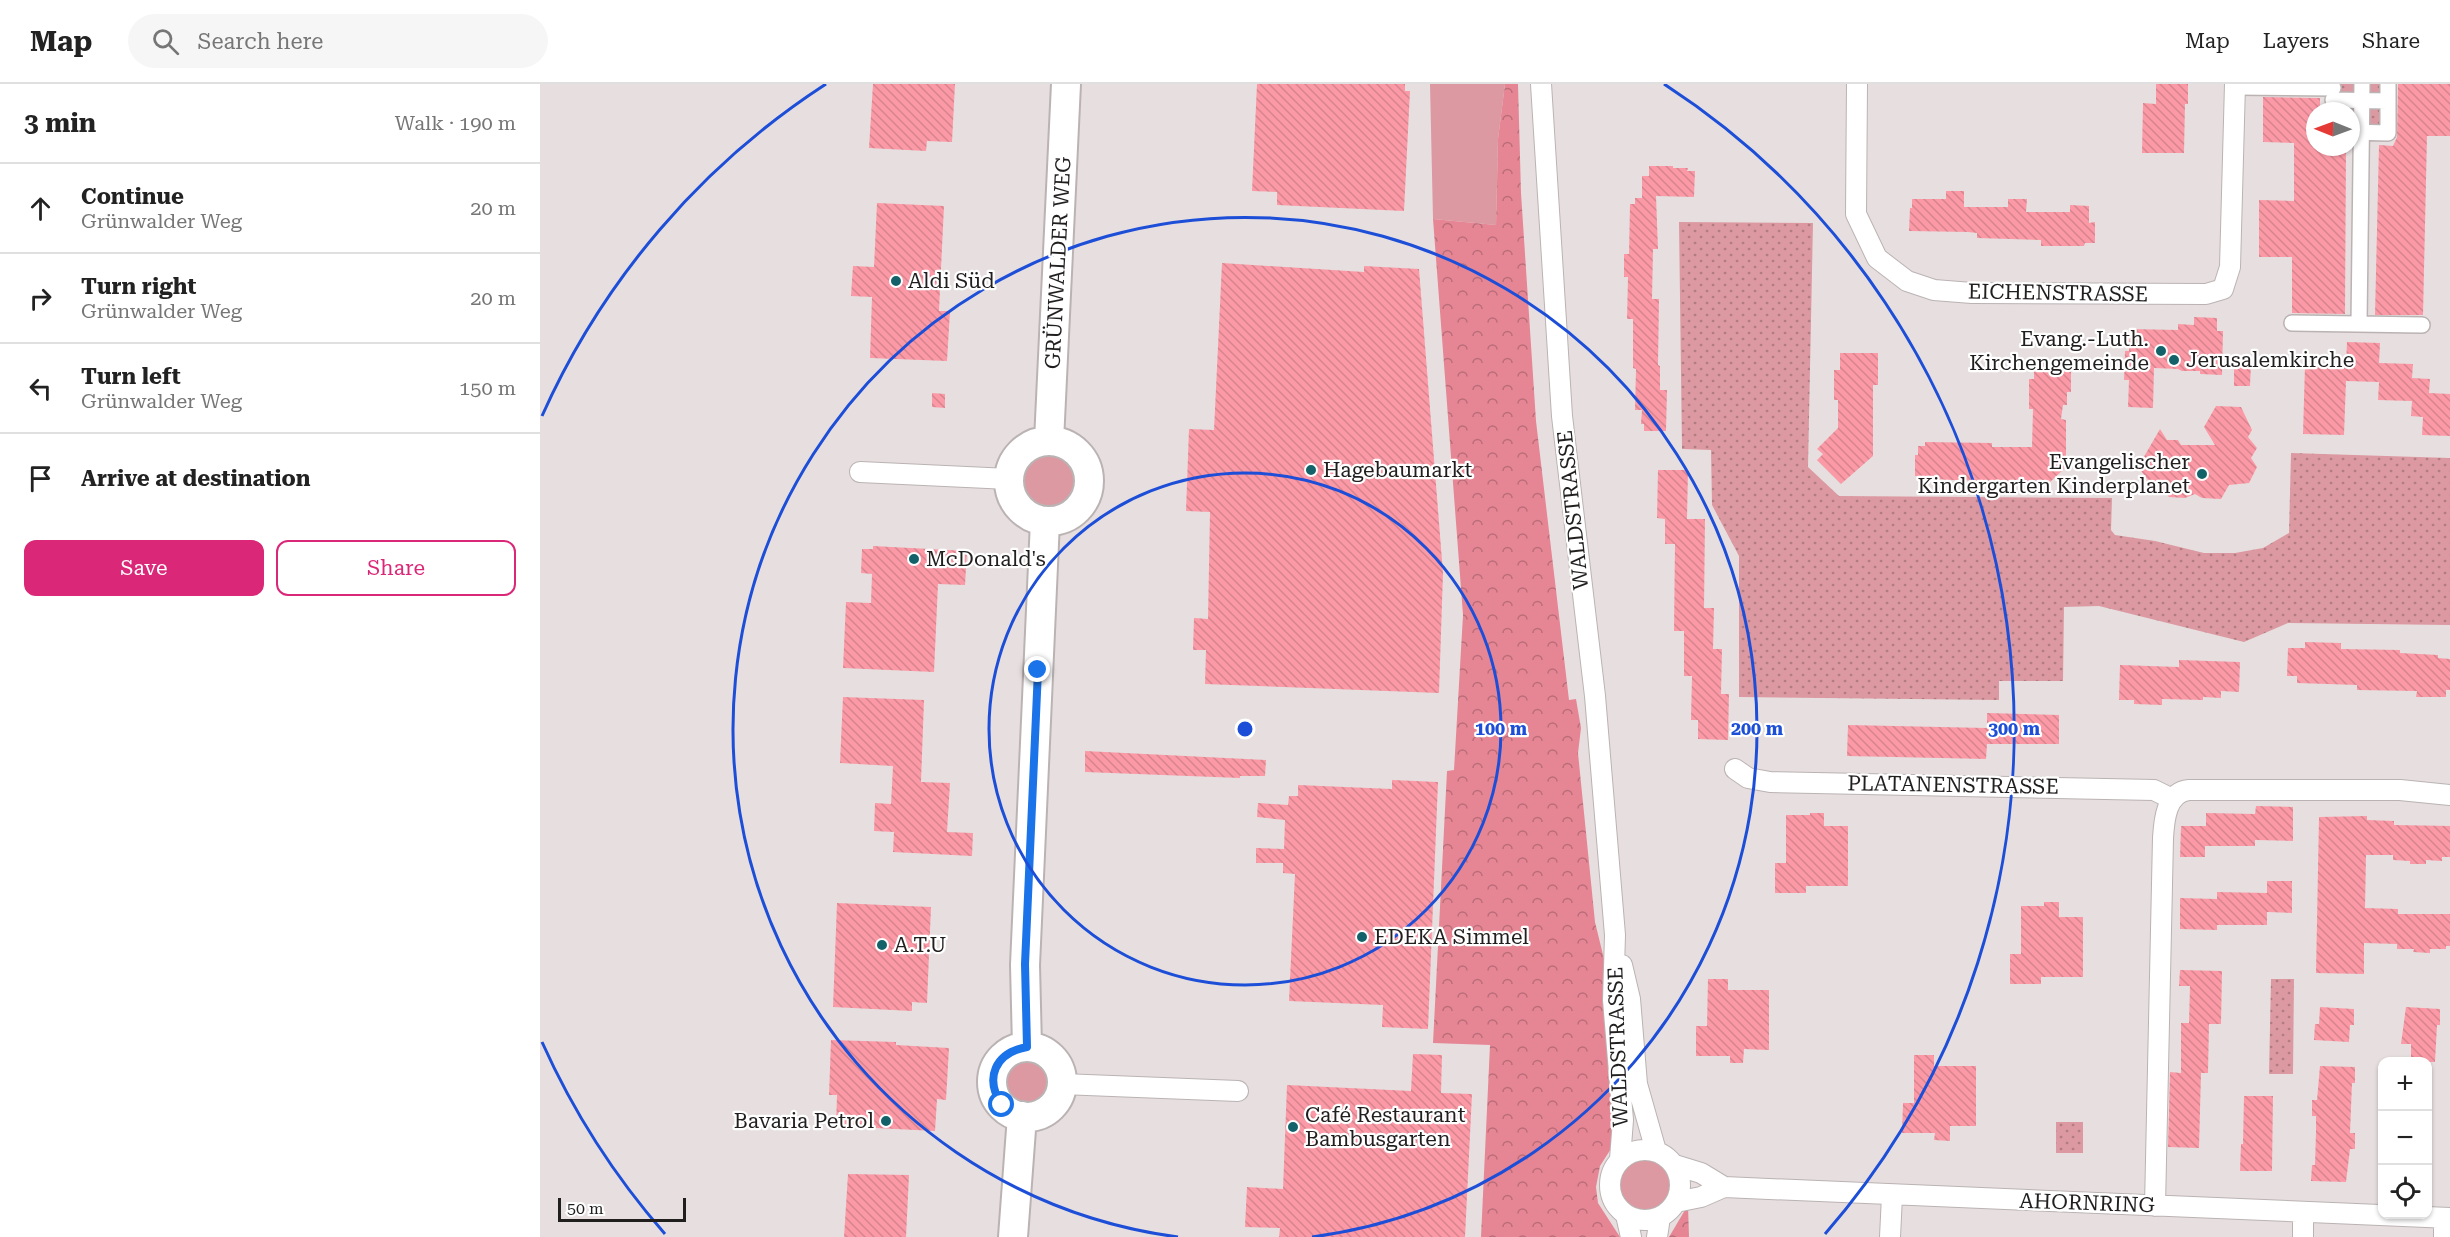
<!DOCTYPE html>
<meta charset="utf-8">
<style>
:root{--surface:#fff;--page:#f6f6f6;--text:#222;--muted:#767676;--line:#e0e0e0;--accent:#db2777}
body{margin:0;font-family:"Roboto Serif",serif;background:var(--page);color:var(--text)}
.controls{position:absolute;right:18px;bottom:18px;display:grid;overflow:hidden;border-radius:12px;box-shadow:0 2px 4px #0004}
.controls button{width:54px;height:54px;display:grid;place-items:center;padding:0;border:0;border-bottom:2px solid var(--line);background:var(--surface);color:var(--text);font:30px sans-serif}
.compass{position:absolute;left:1766px;top:18px;width:54px;height:54px;border-radius:50%;background:var(--surface);box-shadow:0 2px 4px #0004;rotate:271deg}
.scale{position:absolute;left:18px;bottom:15px;width:128px;box-sizing:border-box;padding-left:6px;border:3px solid #211e1e;border-top:0;font-size:16px;line-height:21px;white-space:nowrap;color:#211e1e;-webkit-text-stroke:4px #fff;paint-order:stroke}
.stop{position:absolute;width:18px;height:18px;margin:-14px;border:4px solid #1a73e8;border-radius:50%;background:#fff}
.stop.end{background:#1a73e8;border-color:#fff;box-shadow:0 2px 6px #0008}
.list{margin:0;padding:0;list-style:none}
h2{display:flex;justify-content:space-between;align-items:center;height:78px;margin:0;padding:0 24px;font-size:26px}
h2 small{font-size:20px;font-weight:400;color:var(--muted)}
.list li{display:grid;grid-template-columns:39px 1fr auto;gap:18px;align-items:center;box-sizing:border-box;height:90px;padding:0 24px;border-top:2px solid var(--line)}
.list b{display:block;font-size:22px;white-space:nowrap}
.list p{margin:0;font-size:20px;white-space:nowrap;color:var(--muted)}
.list em{font-size:20px;font-style:normal;color:var(--muted)}
.actions{display:flex;gap:12px;padding:18px 24px}
.actions a{flex:1;padding:14px 0;border:2px solid var(--accent);border-radius:12px;text-align:center;font-size:21px;color:var(--accent)}
.actions .main{background:var(--accent);color:#fff}
.icon{flex:none;width:33px;height:33px;fill:none;stroke:currentColor;stroke-width:2;stroke-linecap:round;stroke-linejoin:round}
.map{position:relative;flex:none;width:1910px;height:1153px;overflow:hidden}
header{display:flex;align-items:center;gap:36px;box-sizing:border-box;height:84px;padding:0 30px;background:var(--surface);border-bottom:2px solid var(--line)}
header strong{font-size:28px}
nav{display:flex;gap:33px;margin-inline-start:auto;font-size:21px}
.search{width:420px;height:54px;background:var(--page);display:flex;align-items:center;gap:15px;box-sizing:border-box;padding:0 21px;border-radius:33px;color:var(--muted);font-size:22px}
main{display:flex}
aside{flex:1;background:var(--surface)}
.map>svg:first-child{display:block}
</style>
<header>
<strong>Map</strong>
<div class="search"><svg class="icon" aria-label="search" viewBox="0 0 24 24"><circle cx="10" cy="10" r="6"/><path d="M15 15l6 6"/></svg>Search here</div>
<nav><a>Map</a><a>Layers</a><a>Share</a></nav>
</header>
<main>
<aside>
<h2>3 min<small>Walk · 190 m</small></h2>
<ul class="list">
<li><svg class="icon" aria-label="ahead" viewBox="0 0 24 24"><path d="M12 20V5M6 11l6-6 6 6"/></svg><div><b>Continue</b><p>Grünwalder Weg</p></div><em>20 m</em></li>
<li><svg class="icon" aria-label="right" viewBox="0 0 24 24"><path d="M7 20v-9h11M14 6l5 5-5 5"/></svg><div><b>Turn right</b><p>Grünwalder Weg</p></div><em>20 m</em></li>
<li><svg class="icon" aria-label="left" viewBox="0 0 24 24"><path d="M17 20v-9H6M10 6l-5 5 5 5"/></svg><div><b>Turn left</b><p>Grünwalder Weg</p></div><em>150 m</em></li>
<li><svg class="icon" aria-label="arrive" viewBox="0 0 24 24"><path d="M6 21V4h12l-3 4 3 4H6"/></svg><div><b>Arrive at destination</b></div></li>
</ul>
<div class="actions"><a class="main">Save</a><a>Share</a></div>
</aside>
<div class="map">
<svg width="1910" height="1153" viewBox="0 0 1910 1153">
<defs>
<pattern id="forest-crowns" width="20" height="18" patternUnits="userSpaceOnUse" patternTransform="scale(1.5)"><rect width="20" height="18" fill="#e68694"/><path d="M2 6a3 3 0 1 1 6 0M12 15a3 3 0 1 1 6 0" fill="none" stroke="#ba6d78"/></pattern>
<pattern id="park-dots" width="8" height="8" patternUnits="userSpaceOnUse" patternTransform="scale(1.5)"><rect width="8" height="8" fill="#dc99a1"/><path d="M2 2h.1M6 6h.1" fill="none" stroke="#b27c83" stroke-width="1.8" stroke-linecap="round"/></pattern>
<pattern id="building-back-hatch" width="6" height="6" patternUnits="userSpaceOnUse" patternTransform="scale(1.5)"><rect width="6" height="6" fill="#fb9aa6"/><path d="M-1 5l2 2M0 0l6 6M5-1l2 2" fill="none" stroke="#d7848e"/></pattern>
</defs>
<rect width="100%" height="100%" fill="#e7dfdf"/>
<path fill="#dc99a1" d="M890 0H965L958 55 956 141 893 135Z
M476 397a32 32 0 1 1 64 0a32 32 0 1 1-64 0Z
M461 998a27 27 0 1 1 54 0a27 27 0 1 1-54 0Z
M1077 1101a27 27 0 1 1 54 0a27 27 0 1 1-54 0Z"/>
<path fill="url(#forest-crowns)" d="M965 0H978L981 109 996 337 1029 616 1036 615 1041 644 1038 669 1055 838 1065 879 1075 1025 1074 1060 1060 1082 1056 1103 1058 1119 1080 1153H941L950 961 893 959 907 687 914 686 923 531 893 135 956 141 958 55Z
M1148 1121 1149 1153H1129Z"/>
<path fill="url(#park-dots)" d="M1797 0H1842L1841 44H1811V27H1797Z
M1139 138 1273 139 1268 383 1299 412 1572 414 1571 446 1575 451 1615 457 1664 469H1695L1723 464 1749 449 1751 369 1910 374V541L1748 539 1704 558 1559 522 1524 523 1523 597H1459V616L1199 613V472L1172 421 1171 366 1142 365Z
M1731 895H1754L1753 990H1729Z
M1516 1038H1543V1069H1516Z"/>
<path fill="url(#building-back-hatch)" d="M333 0H415L412 58 387 57 386 67 329 64Z
M717 0H865V7H870L864 127 737 121V108L712 107Z
M1616 0H1648V20H1645L1644 69H1602L1603 19 1616 20Z
M1858 0H1910V52H1887L1883 231H1835L1839 61 1853 62 1857 53Z
M1723 13 1780 14V27H1775V63H1806L1805 230 1752 229V173H1719V116L1754 117V59L1723 58Z
M1109 82H1133V84H1148L1147 87H1155L1154 113 1116 112 1118 165H1113L1112 215H1119L1118 281 1120 282V306H1127L1126 347H1104V340H1101L1102 326H1095L1096 285 1093 284V235H1087L1088 193H1084V170H1089L1090 120H1095V114H1102V92H1109Z
M1406 107H1424V123H1468V115H1487L1486 128H1530V121L1549 122V139L1555 138V159H1545L1544 162H1501V156L1437 154V149L1428 148 1369 147 1370 124H1372V115H1406Z
M337 119 404 122 399 227H410L407 277 330 274 332 213 311 212 313 182 334 183Z
M682 179 824 188V182L879 185 903 489 899 609 665 600 666 566H653L654 534 668 535 670 428 646 427 649 345 674 346Z
M1654 233 1677 234V247H1683L1682 291 1660 290V287H1642L1638 285 1614 284 1613 324 1588 323 1589 296H1584L1585 267H1589L1590 245 1638 246V240L1654 241Z
M1807 258 1840 259 1839 279 1873 280 1872 294 1890 295 1889 309 1910 310V352L1882 351 1883 333 1871 332 1872 317 1838 316 1839 298 1806 297 1804 351 1763 350 1765 281 1806 282Z
M1300 269H1338V301H1333V372L1301 400 1277 376 1283 370 1277 365 1298 344V316H1294V286H1300Z
M1494 277H1531V308H1527V321H1523L1521 335 1526 336V383L1509 399 1380 395V392H1375V371H1378V362H1385V358L1452 359V363H1492L1493 325H1489V295H1494Z
M1694 279H1711L1710 302H1694Z
M392 309 405 310V324L392 323Z
M1676 322 1701 323 1712 346 1708 353 1717 364 1711 374 1717 383 1709 399 1689 401 1681 415 1662 414 1655 410 1645 414 1629 413 1622 403H1603L1608 396 1598 383 1620 345 1627 356H1638L1641 361H1675L1664 343Z
M1118 386H1148L1147 435H1165L1164 524H1174L1173 565H1182L1181 610H1189L1188 656 1158 655V636H1151L1152 592H1144V547H1134L1135 460H1125V435L1117 434Z
M333 462 427 467 425 501 398 500 394 588 303 584 306 518 331 519 332 490 321 489 322 465H333Z
M1765 558 1801 559V565L1860 566V569L1898 571V574L1910 575V606H1906V613H1876L1877 607 1817 606V601L1757 599V592H1747L1748 564H1765Z
M1639 576 1700 578 1699 608 1681 607V614L1663 613V616L1622 615V621L1594 620V616H1579L1580 581 1639 583Z
M303 613 384 616 381 698 410 699 407 748 433 749 432 772 353 768 354 748 334 747 335 719 351 720 353 682 300 679Z
M1447 629 1519 631V660H1447L1446 675 1307 672 1308 641 1447 644Z
M545 667 726 676 725 692H700V694L545 688Z
M852 696 898 698 888 945 842 943 843 921 749 917 755 790 743 789V779H716V764L744 765 745 736 717 733 718 719 748 721 749 712H758V701L852 705Z
M1716 722 1753 723V757L1715 756V762H1665V773H1640L1641 742H1666V729L1715 730Z
M1270 729H1284V742H1308V802H1266V809H1235V779H1246V731H1270Z
M1827 732V736L1854 737V741L1910 742V773H1902V777L1886 776V780H1870V777L1853 776V771H1826L1825 824 1858 825V830H1910V862H1906V865H1890V869L1873 868 1874 865H1857V860L1824 859V890L1776 889 1779 733Z
M1727 797H1752V829L1727 828V841H1677V846L1640 845V814L1677 815V808L1727 809Z
M1504 818H1519V833H1543V893H1501V900H1470V870H1481V822H1504Z
M297 819 391 823 387 919 372 918V927L293 923Z
M1640 886 1682 887 1681 940H1669L1668 989H1661L1659 1064 1628 1063 1630 988 1641 989V939H1649L1650 902H1639Z
M1168 895H1188V906H1229V966L1204 965 1203 979H1190V972H1156V942H1167Z
M1780 923 1814 925V941H1810L1809 958 1774 956 1775 940H1779Z
M1866 923 1900 925V941H1897L1895 978H1871V960H1861Z
M291 956 356 958V961L409 964 406 1016 397 1015 395 1047 296 1042 297 1011H289Z
M873 970 902 971 901 1009 932 1010 925 1153H739L740 1144 705 1143 707 1103 743 1105 747 1001 871 1007Z
M1374 971H1394V982H1436V1042H1410V1057L1394 1056 1395 1049H1362L1363 1019H1374Z
M1780 982 1815 983V999H1812L1810 1049H1815V1065H1810L1806 1098 1771 1097 1772 1081H1775L1776 1048V1032H1772V1016H1777Z
M1704 1012H1733L1732 1087H1700L1701 1060H1703Z
M308 1090 369 1091 366 1153H304Z"/>
<g fill="none" stroke-linecap="round" stroke-linejoin="round">
<g stroke="#bbb3b3" stroke-width="18">
<path id="pedestrian" d="M1695 3 1793 4
M1793 16 1848 17
M1811 48 1848 49V0
M1752 239 1882 241
M1819 240 1822 0"/>
</g>
<g stroke="#bbb3b3" stroke-width="22">
<path id="minor" d="M1001 0 1022 332 1055 612 1075 851 1073 916 1083 1036 1080 1075
M1317 0 1316 130 1337 174 1367 197 1394 206 1432 209 1666 210 1683 205 1690 183 1695 0
M320 388 469 395
M1195 685 1208 694 1230 698 1614 706 1632 715
M1082 881 1090 915 1097 1000 1116 1067
M522 1000 698 1007
M1070 1101a35 35 0 1 1 70 0a35 35 0 1 1-70 0Z
M1135 1081 1161 1089 1184 1103
M1136 1118 1161 1113 1184 1103 1910 1134
M1615 1122 1623 754C1624 737 1626 708 1649 706H1860L1910 711
M1086 1131 1091 1153
M1117 1153 1120 1133
M1350 1153 1352 1112
M1763 1153V1128
M1904 1153V1134"/>
</g>
<g stroke="#bbb3b3" stroke-width="32">
<path id="secondary" d="M509 357 526 0
M469 397a40 40 0 1 1 80 0a40 40 0 1 1-80 0Z
M487 963 485 881 505 437
M452 998a35 35 0 1 1 70 0a35 35 0 1 1-70 0Z
M473 1153 482 1032"/>
</g>
<use href="#pedestrian" stroke="#fff" stroke-width="15"/>
<use href="#minor" stroke="#fff" stroke-width="20"/>
<use href="#secondary" stroke="#fff" stroke-width="28"/>
</g>
<g fill="none" stroke-linecap="round" stroke-linejoin="round">
<path stroke="#1a73e8" stroke-width="8" d="M462 1021C444 994 455 969 487 963L485 880 498 586"/>
</g>
<g fill="none" stroke="#1d4ed8" stroke-width="3">
<circle cx="705" cy="645" r="256"/>
<path d="M638 1153A512 512 0 1 1 772 1153"/>
<path d="M125 1150A769 769 0 0 1 2 958M2 332A769 769 0 0 1 286 0M1124 0A769 769 0 0 1 1285 1150"/>
</g>
<g fill="#13626a" stroke="#fff" stroke-width="2">
<circle cx="356" cy="197" r="6"/>
<circle cx="1621" cy="267" r="6"/>
<circle cx="1634" cy="276" r="6"/>
<circle cx="771" cy="386" r="6"/>
<circle cx="1662" cy="390" r="6"/>
<circle cx="374" cy="475" r="6"/>
<circle cx="822" cy="853" r="6"/>
<circle cx="342" cy="861" r="6"/>
<circle cx="346" cy="1037" r="6"/>
<circle cx="753" cy="1043" r="6"/>
</g>
<g text-anchor="middle" dominant-baseline="central" stroke-width="4.5" stroke-linejoin="round" paint-order="stroke">
<g font-size="21" fill="#211e1e" stroke="#fff">
<text transform="translate(518 179) rotate(-87)">GRÜNWALDER WEG</text>
<text transform="translate(1518 209) rotate(1)">EICHENSTRASSE</text>
<text transform="translate(1033 426) rotate(-96)">WALDSTRASSE</text>
<text transform="translate(1413 701) rotate(1)">PLATANENSTRASSE</text>
<text transform="translate(1078 963) rotate(-92)">WALDSTRASSE</text>
<text transform="translate(1547 1119) rotate(2)">AHORNRING</text>
</g>
<g font-size="21" fill="#211e1e" stroke="#fff" text-anchor="start">
<text x="368" y="197">Aldi Süd</text>
<text x="1609" y="255" text-anchor="end">Evang.-Luth.<tspan x="1609" dy="24">Kirchengemeinde</tspan></text>
<text x="1646" y="276">Jerusalemkirche</text>
<text x="1650" y="378" text-anchor="end">Evangelischer<tspan x="1650" dy="24">Kindergarten Kinderplanet</tspan></text>
<text x="783" y="386">Hagebaumarkt</text>
<text x="386" y="475">McDonald's</text>
<text x="834" y="853">EDEKA Simmel</text>
<text x="354" y="861">A.T.U</text>
<text x="765" y="1031">Café Restaurant<tspan x="765" dy="24">Bambusgarten</tspan></text>
<text x="334" y="1037" text-anchor="end">Bavaria Petrol</text>
</g>
</g>
<circle cx="705" cy="645" r="9" fill="#1d4ed8" stroke="#fff" stroke-width="3"/>
<g font-size="18" text-anchor="middle" font-weight="bold" fill="#1d4ed8" stroke="#fff" stroke-width="4.5" stroke-linejoin="round" paint-order="stroke">
<text x="961" y="651">100 m</text>
<text x="1217" y="651">200 m</text>
<text x="1474" y="651">300 m</text>
</g>
</svg>
<div class="controls">
<button>+</button>
<button>−</button>
<button><svg class="icon" aria-label="locate" viewBox="0 0 24 24"><circle cx="12" cy="12" r="6"/><path d="M12 2v4M12 18v4M2 12h4M18 12h4"/></svg></button>
</div>
<svg class="compass" viewBox="-18 -18 36 36"><path d="M0-13l5 13h-10z" fill="#e53935"/><path d="M0 13l5-13h-10z" fill="#767676"/></svg>
<div class="scale">50 m</div>
<div class="stop" style="left:462px;top:1021px"></div>
<div class="stop end" style="left:498px;top:586px"></div>
</div>
</main>
